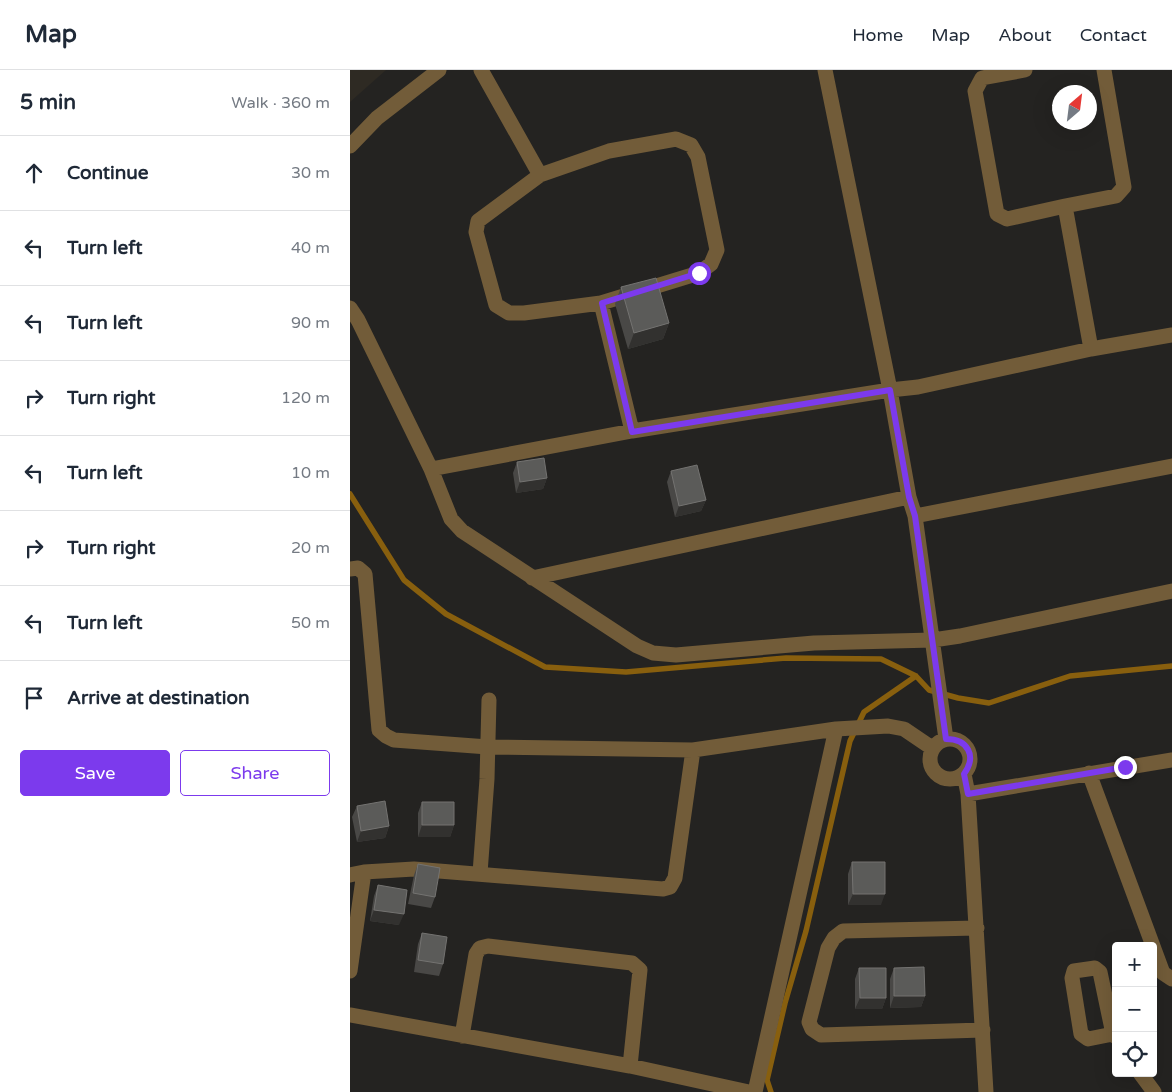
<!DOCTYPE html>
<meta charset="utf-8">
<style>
:root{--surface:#fff;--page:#f6f6f7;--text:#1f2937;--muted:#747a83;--line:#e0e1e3;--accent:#7c3aed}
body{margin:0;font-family:"Varela Round",sans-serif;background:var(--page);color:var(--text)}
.controls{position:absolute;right:15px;bottom:15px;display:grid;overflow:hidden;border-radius:5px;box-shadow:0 5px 20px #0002}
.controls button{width:45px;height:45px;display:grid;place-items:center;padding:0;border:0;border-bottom:1px solid var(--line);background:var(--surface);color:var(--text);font:25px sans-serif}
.compass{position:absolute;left:702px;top:15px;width:45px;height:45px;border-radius:50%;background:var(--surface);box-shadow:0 5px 20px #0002;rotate:28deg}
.stop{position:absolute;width:15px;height:15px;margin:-11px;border:4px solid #7c3aed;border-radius:50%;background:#fff}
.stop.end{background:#7c3aed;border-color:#fff;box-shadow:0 1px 5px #0008}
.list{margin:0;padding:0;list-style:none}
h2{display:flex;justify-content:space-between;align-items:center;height:65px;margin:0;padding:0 20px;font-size:21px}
h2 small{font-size:16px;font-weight:400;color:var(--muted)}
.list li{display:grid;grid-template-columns:32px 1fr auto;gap:15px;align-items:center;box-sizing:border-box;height:75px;padding:0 20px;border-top:1px solid var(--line)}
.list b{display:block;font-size:19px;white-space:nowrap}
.list em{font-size:16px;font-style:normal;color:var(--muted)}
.actions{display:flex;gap:10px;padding:15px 20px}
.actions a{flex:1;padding:11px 0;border:1px solid var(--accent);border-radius:5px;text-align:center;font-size:18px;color:var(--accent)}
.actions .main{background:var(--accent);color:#fff}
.icon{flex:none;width:28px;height:28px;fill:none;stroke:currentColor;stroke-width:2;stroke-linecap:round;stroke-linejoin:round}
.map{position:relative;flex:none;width:822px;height:1022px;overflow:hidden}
header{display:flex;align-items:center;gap:30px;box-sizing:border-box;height:70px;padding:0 25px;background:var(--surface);border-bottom:1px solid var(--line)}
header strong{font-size:24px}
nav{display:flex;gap:28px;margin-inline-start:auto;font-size:18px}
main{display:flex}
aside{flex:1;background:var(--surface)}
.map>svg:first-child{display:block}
</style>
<header>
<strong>Map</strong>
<nav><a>Home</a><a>Map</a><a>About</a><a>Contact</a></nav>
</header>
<main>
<aside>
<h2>5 min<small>Walk · 360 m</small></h2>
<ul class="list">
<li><svg class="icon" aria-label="ahead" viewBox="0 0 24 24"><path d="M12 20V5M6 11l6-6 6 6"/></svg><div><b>Continue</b></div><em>30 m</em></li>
<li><svg class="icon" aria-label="left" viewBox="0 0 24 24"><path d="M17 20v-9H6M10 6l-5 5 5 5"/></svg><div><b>Turn left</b></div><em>40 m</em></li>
<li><svg class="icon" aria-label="left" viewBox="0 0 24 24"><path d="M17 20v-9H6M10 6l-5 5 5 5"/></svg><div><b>Turn left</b></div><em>90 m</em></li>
<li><svg class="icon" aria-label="right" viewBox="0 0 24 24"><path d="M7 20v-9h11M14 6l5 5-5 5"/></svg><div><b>Turn right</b></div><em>120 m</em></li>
<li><svg class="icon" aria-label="left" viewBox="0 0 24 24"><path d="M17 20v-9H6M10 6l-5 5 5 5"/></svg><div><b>Turn left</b></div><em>10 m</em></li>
<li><svg class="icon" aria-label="right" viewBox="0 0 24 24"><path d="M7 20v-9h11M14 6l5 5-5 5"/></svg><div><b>Turn right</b></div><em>20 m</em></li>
<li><svg class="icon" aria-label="left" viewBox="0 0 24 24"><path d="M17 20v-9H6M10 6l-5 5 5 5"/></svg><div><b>Turn left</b></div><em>50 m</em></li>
<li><svg class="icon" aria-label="arrive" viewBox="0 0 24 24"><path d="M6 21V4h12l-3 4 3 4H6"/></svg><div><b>Arrive at destination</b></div></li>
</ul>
<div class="actions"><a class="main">Save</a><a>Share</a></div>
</aside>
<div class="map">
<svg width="822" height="1022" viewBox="0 0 822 1022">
<rect width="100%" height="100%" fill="#242321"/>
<path fill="#2e2a23" d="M0 0H36L0 32Z"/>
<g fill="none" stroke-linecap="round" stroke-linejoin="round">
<path stroke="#885f0e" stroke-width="5.5" d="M0 424 54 510 96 544 195 597 276 602 436 588 531 589 566 606 579 620 608 628 639 633 720 606 822 596
M421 1022 417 1010 435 933 456 861 500 671 514 642 566 606"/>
<path stroke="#725c39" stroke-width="15" d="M131 0 190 105 259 81 326 69 341 75 348 87 367 180 361 194 349 203 251 233
M475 0 540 320 559 427 565 446 596 669
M675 0 632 8 625 21 647 144 657 149 715 136
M0 76 27 48 89 0
M190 105 128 151 126 162 146 235 159 243H174L251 233 282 361
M0 238 8 250 81 399 101 449 112 461 287 576 303 583 326 585 464 573 583 570 610 566 822 521
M741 279 715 136 766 126 774 117 754 0
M81 399 282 361 540 320 568 317 741 279 822 265
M565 446 822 396
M0 499 8 498 15 504 29 660 36 666 44 670 138 677 343 680 486 659 538 656 554 659 582 678
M182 508 559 427
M580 689a20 20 0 1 1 40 0a20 20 0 1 1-40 0Z
M739 703 803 876
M614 704 618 724 636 1022
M618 724 822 690
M130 803 137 709 139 630
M0 805 14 802 64 799 313 819 320 817 325 808 343 680
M627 858 493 861 484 868 478 878 459 952 462 959 471 965 633 960
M803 876 813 903 822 909
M0 901 14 802
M0 945 280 996 399 1022
M763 964 738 969 731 964 722 908 724 901 745 898 750 902 763 964 766 967
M112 966 126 884 130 878 138 876 282 893 290 900 280 996
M790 1003 804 1022
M405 1022 486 659"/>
</g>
<path fill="#494846" d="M271 217 319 253 313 269 278 279 265 234Z
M167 392 197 408 193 419 166 423 163 403Z
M321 401 356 430 351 441 325 447 317 412Z
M72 732 104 755 100 767H68V743Z
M7 736 39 756 35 768 7 772 2 747Z
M502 792 531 835H498V804Z
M68 794 85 827 81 838 58 834 64 805Z
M28 815 49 855 20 851 24 826Z
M72 863 93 894 89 906 64 902 68 874Z
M509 898 536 928 532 939H505V909Z
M544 898 575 926 571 937 540 938V909Z"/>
<path fill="#32312f" d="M319 253 313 269 278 279 284 263Z
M197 408 193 419 166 423 170 412Z
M356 430 351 441 325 447 329 436Z
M72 755H104L100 767H68Z
M39 756 35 768 7 772 11 761Z
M503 824H535L531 835H498Z
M24 840 54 844 49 855 20 851Z
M544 926H575L571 937 540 938Z
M510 928H536L532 939H505Z"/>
<path fill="#5b5b59" stroke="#747371" d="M306 208 319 253 284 263 271 217Z
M194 388 197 408 170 412 167 392Z
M347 395 356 430 329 436 321 401Z
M35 731 39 756 11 761 7 736Z
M72 732H104V755H72Z
M502 792H535V824H503Z
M68 794 90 798 85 827 63 823Z
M28 815 57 820 54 844 24 840Z
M72 863 97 867 93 894 68 890Z
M574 897 575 926H544V898Z
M509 898H536V928H510Z"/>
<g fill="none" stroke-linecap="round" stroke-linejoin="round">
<path stroke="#7c3aed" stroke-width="6" d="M349 203 252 233 282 362 540 320 559 427 565 446 596 669C618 669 627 686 614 704L618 724 775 697"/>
</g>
</svg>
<div class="controls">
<button>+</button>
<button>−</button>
<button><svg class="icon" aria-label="locate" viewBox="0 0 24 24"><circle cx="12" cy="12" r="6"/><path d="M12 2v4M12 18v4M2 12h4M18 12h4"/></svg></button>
</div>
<svg class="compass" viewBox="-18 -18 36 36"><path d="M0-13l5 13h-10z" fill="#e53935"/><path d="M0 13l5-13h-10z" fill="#747a83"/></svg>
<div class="stop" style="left:349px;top:203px"></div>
<div class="stop end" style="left:775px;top:697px"></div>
</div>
</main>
